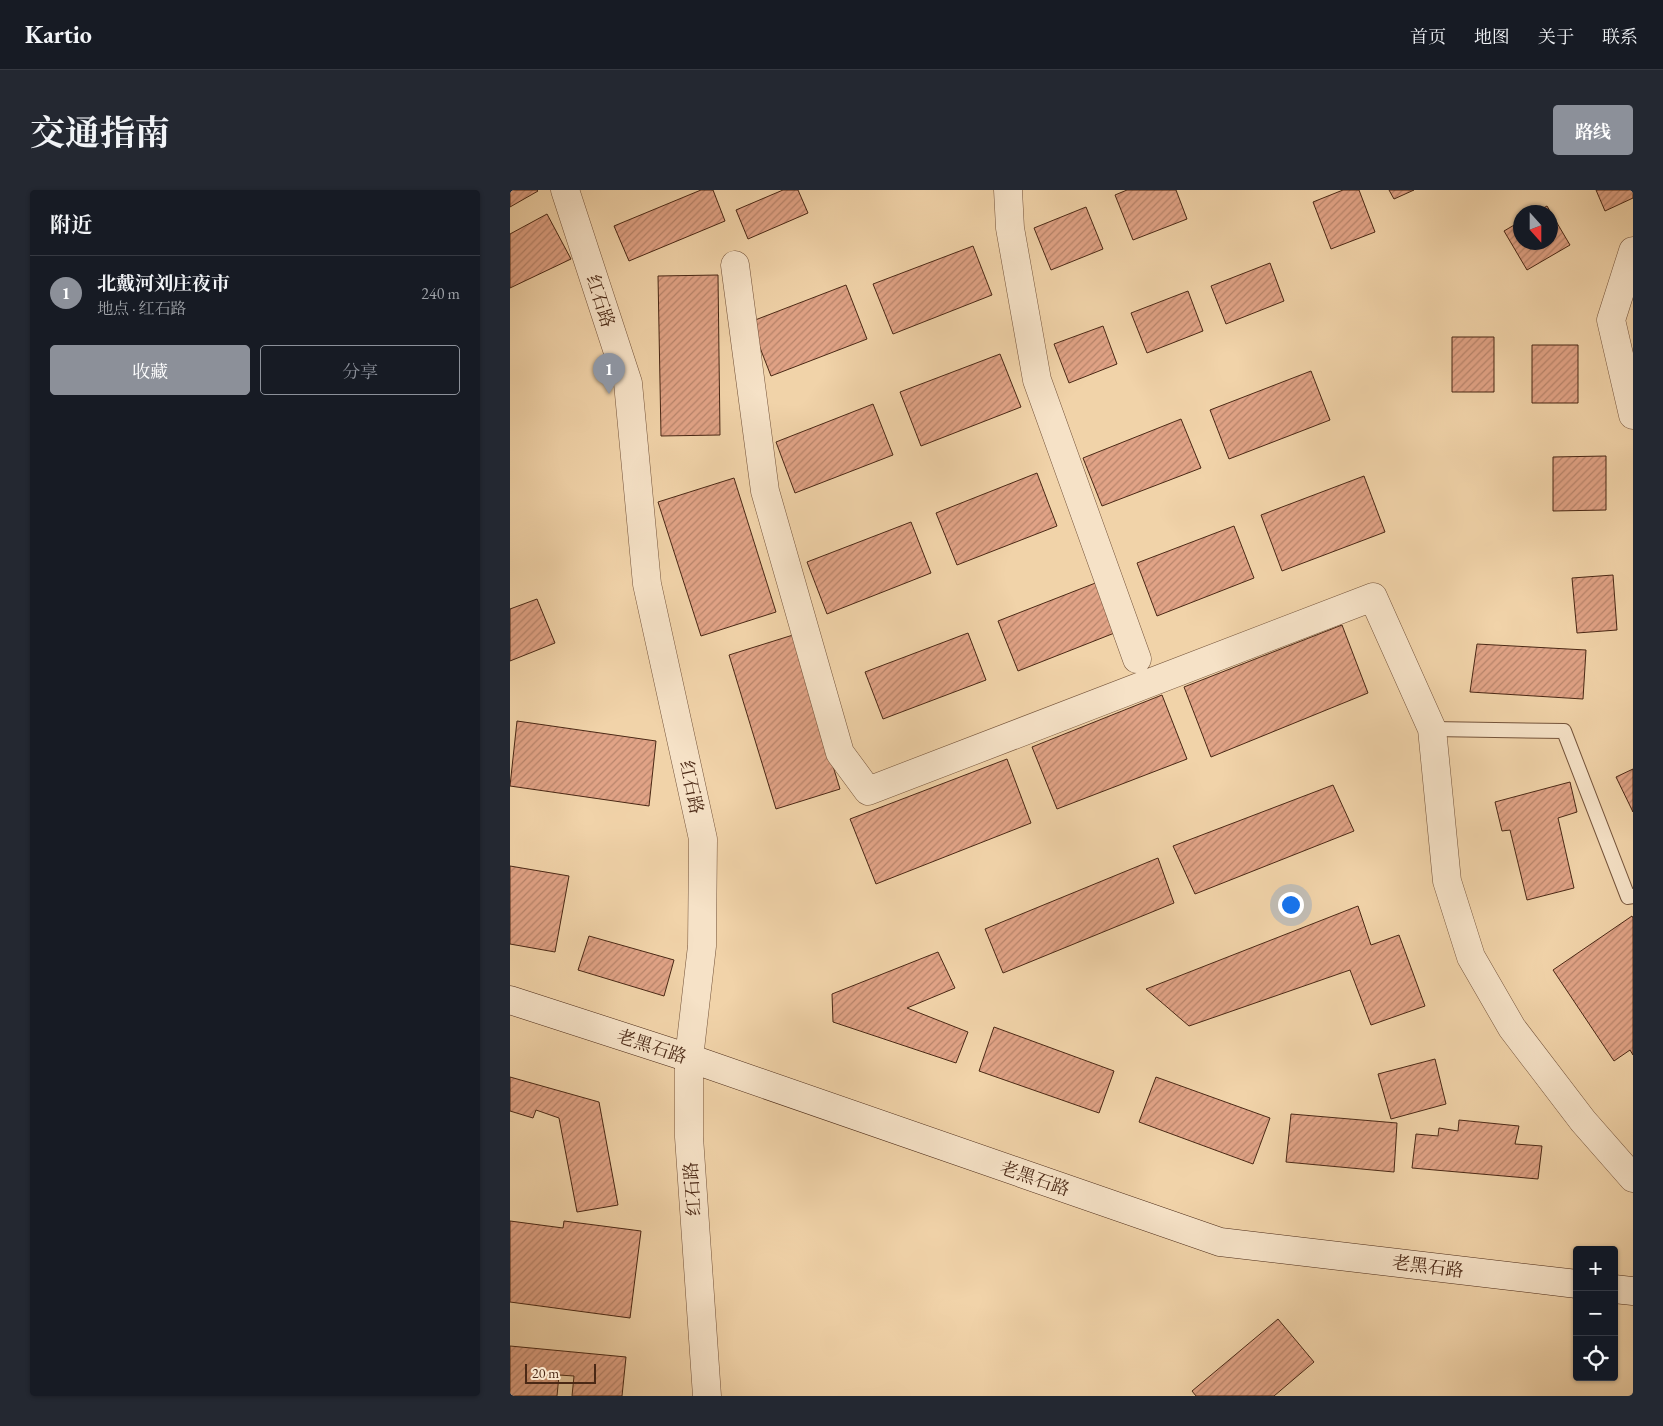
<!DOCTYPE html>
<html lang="zh">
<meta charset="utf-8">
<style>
:root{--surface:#171b24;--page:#242831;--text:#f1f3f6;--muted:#9ea1a6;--line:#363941;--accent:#8c9099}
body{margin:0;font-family:"EB Garamond","Noto Serif SC",serif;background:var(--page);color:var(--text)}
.controls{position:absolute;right:15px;bottom:15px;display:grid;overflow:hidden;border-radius:5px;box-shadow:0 1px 4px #0004}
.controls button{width:45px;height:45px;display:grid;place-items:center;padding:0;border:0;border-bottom:1px solid var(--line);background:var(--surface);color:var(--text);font:25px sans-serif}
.compass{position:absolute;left:1003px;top:15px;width:45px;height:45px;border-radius:50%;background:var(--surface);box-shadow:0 1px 4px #0004;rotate:159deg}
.scale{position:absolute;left:15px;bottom:12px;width:71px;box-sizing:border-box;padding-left:5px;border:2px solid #4a2815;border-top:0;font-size:14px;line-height:18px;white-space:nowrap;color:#4a2815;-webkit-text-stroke:4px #f6e2c7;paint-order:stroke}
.you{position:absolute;left:780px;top:714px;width:18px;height:18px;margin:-12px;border:4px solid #fff;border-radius:50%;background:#1a73e8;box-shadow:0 0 0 8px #1a73e833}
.badge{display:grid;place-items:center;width:32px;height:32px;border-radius:50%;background:var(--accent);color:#fff;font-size:16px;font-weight:700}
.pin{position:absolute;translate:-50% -41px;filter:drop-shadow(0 1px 2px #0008)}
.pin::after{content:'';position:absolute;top:26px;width:18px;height:15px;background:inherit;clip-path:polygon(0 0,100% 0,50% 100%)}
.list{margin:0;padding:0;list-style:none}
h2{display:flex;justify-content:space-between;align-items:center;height:65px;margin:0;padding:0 20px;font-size:21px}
h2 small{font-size:16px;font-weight:400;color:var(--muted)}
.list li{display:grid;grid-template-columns:32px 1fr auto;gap:15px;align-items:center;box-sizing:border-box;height:75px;padding:0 20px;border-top:1px solid var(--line)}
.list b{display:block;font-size:19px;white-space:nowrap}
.list p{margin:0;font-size:16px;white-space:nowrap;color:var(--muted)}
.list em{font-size:16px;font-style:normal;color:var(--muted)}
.actions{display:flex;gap:10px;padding:15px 20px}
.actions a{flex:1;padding:11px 0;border:1px solid var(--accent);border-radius:5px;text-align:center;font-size:18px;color:var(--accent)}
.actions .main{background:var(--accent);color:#fff}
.icon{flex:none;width:28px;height:28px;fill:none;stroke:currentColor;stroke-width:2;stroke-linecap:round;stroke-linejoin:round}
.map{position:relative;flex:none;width:1123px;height:1206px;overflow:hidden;border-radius:5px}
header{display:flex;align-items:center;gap:30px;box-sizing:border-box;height:70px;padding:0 25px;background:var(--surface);border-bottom:1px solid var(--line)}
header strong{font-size:24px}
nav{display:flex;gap:28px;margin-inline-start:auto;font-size:18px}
.intro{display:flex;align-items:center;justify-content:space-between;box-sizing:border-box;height:120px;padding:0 30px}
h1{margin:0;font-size:35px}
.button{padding:12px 22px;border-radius:5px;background:var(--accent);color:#fff;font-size:18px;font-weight:700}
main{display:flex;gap:30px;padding:0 30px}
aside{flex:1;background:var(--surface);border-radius:5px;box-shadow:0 1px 4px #0004}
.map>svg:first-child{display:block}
</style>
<header>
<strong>Kartio</strong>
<nav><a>首页</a><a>地图</a><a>关于</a><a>联系</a></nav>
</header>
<div class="intro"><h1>交通指南</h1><a class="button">路线</a></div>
<main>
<aside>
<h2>附近<small></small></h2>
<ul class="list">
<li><span class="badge">1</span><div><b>北戴河刘庄夜市</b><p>地点 · 红石路</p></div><em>240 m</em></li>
</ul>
<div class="actions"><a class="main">收藏</a><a>分享</a></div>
</aside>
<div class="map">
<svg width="1123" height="1206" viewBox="0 0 1123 1206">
<defs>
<pattern id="building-hatch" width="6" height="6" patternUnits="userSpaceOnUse" patternTransform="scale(1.25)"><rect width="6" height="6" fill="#e1a386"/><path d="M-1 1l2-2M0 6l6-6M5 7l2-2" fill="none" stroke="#b8856c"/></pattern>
</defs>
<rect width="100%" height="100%" fill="#f1d3a9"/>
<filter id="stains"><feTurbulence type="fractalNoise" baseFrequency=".004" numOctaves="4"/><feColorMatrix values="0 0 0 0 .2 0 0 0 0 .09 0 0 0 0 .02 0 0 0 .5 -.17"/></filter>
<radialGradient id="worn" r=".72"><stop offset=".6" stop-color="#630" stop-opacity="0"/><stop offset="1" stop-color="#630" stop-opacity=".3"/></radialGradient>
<path fill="url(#building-hatch)" stroke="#4a2815" d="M0 0H27L28 1 0 17Z
M191 0H203L215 31 119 71 104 36Z
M273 0H288L298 23 238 49 226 20Z
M617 0H666L677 29 623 50 605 5Z
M833 0H849L865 42 821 59 803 12Z
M879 0H904L884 9Z
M1086 0H1123V8L1095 21Z
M1037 16 1060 55 1017 80 994 41 1011 31V52H1040V22H1026Z
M576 17 593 59 541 80 524 38Z
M37 24 61 69 0 98V44Z
M463 56 482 105 383 144 363 94Z
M760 73 774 111 716 134 701 96Z
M208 85 210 245 151 246 148 86Z
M336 95 357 149 261 186 240 132Z
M678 101 693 141 637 163 621 123Z
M593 136 607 174 559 193 544 154Z
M942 147H984V202H942Z
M1022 155H1068V213H1022Z
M490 164 511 217 411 256 390 202Z
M801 181 820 230 719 269 700 220Z
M363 214 383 265 285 303 266 252Z
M671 229 691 278 592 316 573 268Z
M1096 266V320L1043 321V267Z
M527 283 547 336 447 375 426 323Z
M854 286 875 342 772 381 751 325Z
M224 288 266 422 191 446 148 312Z
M401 332 421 383 317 424 297 372Z
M724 336 744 388 647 426 627 373Z
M1103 385 1107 440 1067 443 1062 388Z
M588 392 607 442 508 481 488 431Z
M27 409 45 453 0 471V419Z
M832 435 858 503 701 567 674 497Z
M458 443 476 490 373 529 355 482Z
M283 445 330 599 266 619 219 465Z
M967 454 1076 460 1073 509 960 502Z
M652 505 677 569 547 619 522 557Z
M7 531 146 551 139 616 0 596Z
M497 569 521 633 366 694 340 629Z
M1123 579V622L1106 587Z
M1060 592 1067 622 1048 628 1064 698 1017 710 1000 640 992 641 985 612Z
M823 595 844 641 685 704 663 656Z
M648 668 664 713 493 783 475 739Z
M0 676 59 686 45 762 0 754Z
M848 716 861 755 889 745 915 816 861 835 840 780 679 836 636 799Z
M1122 726 1123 728V865L1120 860 1104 871 1043 780Z
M79 746 164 770 154 806 68 780Z
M428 762 445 798 397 818 458 842 446 873 323 832 322 804Z
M484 837 604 881 589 923 469 881Z
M925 869 936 914 881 929 868 884Z
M0 887 89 912 108 1015 67 1022 49 928 26 920 23 928 0 921Z
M646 887 760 928 743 974 629 932Z
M781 924 887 933 884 982 776 972Z
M949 930 1009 936 1005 954 1032 956 1028 989 902 978 906 944 928 946 929 938 948 941Z
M0 1031 53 1038 54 1031 131 1041 120 1128 0 1112Z
M768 1129 804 1172 764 1206H686L682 1201Z
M0 1156 116 1167 112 1206H62L64 1186 49 1185 47 1206H0Z"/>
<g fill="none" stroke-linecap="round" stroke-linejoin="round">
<g stroke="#74533a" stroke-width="16">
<path id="service" d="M922 539 1054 541 1118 707 1123 706"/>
</g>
<g stroke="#74533a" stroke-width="29">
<path id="minor" d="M498 0 500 38 527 190 627 469
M1123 61 1101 130 1123 225
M225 75 255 301 330 563 358 601 863 407 922 539 937 691 961 767 1002 838 1073 931 1123 988"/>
</g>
<g stroke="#74533a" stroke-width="29">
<path id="tertiary" d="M55 0 118 193 137 394 193 649 192 756 179 868V947L197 1206"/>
</g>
<g stroke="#4a2815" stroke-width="29">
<path id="secondary" d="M0 810 179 868 710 1052 1067 1094
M1104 1099 1123 1101"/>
</g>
<use href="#service" stroke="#f6e2c7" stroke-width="14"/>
<use href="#minor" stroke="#f6e2c7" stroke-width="28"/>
<use href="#tertiary" stroke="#f6e2c7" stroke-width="28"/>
<use href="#secondary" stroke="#f6e2c7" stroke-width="28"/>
</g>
<g text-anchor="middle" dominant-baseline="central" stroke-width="4" stroke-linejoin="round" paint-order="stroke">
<g font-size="18" fill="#4a2815" stroke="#f6e2c7">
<text transform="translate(91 111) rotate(72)">红石路</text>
<text transform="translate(182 597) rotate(78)">红石路</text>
<text transform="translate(142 856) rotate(18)">老黑石路</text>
<text transform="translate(525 988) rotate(19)">老黑石路</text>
<text transform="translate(182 999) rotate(-94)">红石路</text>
<text transform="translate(918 1076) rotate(7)">老黑石路</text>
</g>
</g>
<rect width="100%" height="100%" filter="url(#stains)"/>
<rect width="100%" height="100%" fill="url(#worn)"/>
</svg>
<div class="controls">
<button>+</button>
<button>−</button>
<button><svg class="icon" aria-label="locate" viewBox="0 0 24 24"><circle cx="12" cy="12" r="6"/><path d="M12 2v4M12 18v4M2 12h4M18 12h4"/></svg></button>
</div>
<svg class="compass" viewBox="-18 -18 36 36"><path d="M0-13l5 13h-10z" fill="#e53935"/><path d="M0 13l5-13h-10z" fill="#9ea1a6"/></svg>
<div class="scale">20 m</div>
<div class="you"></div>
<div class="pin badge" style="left:99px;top:204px">1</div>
</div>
</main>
